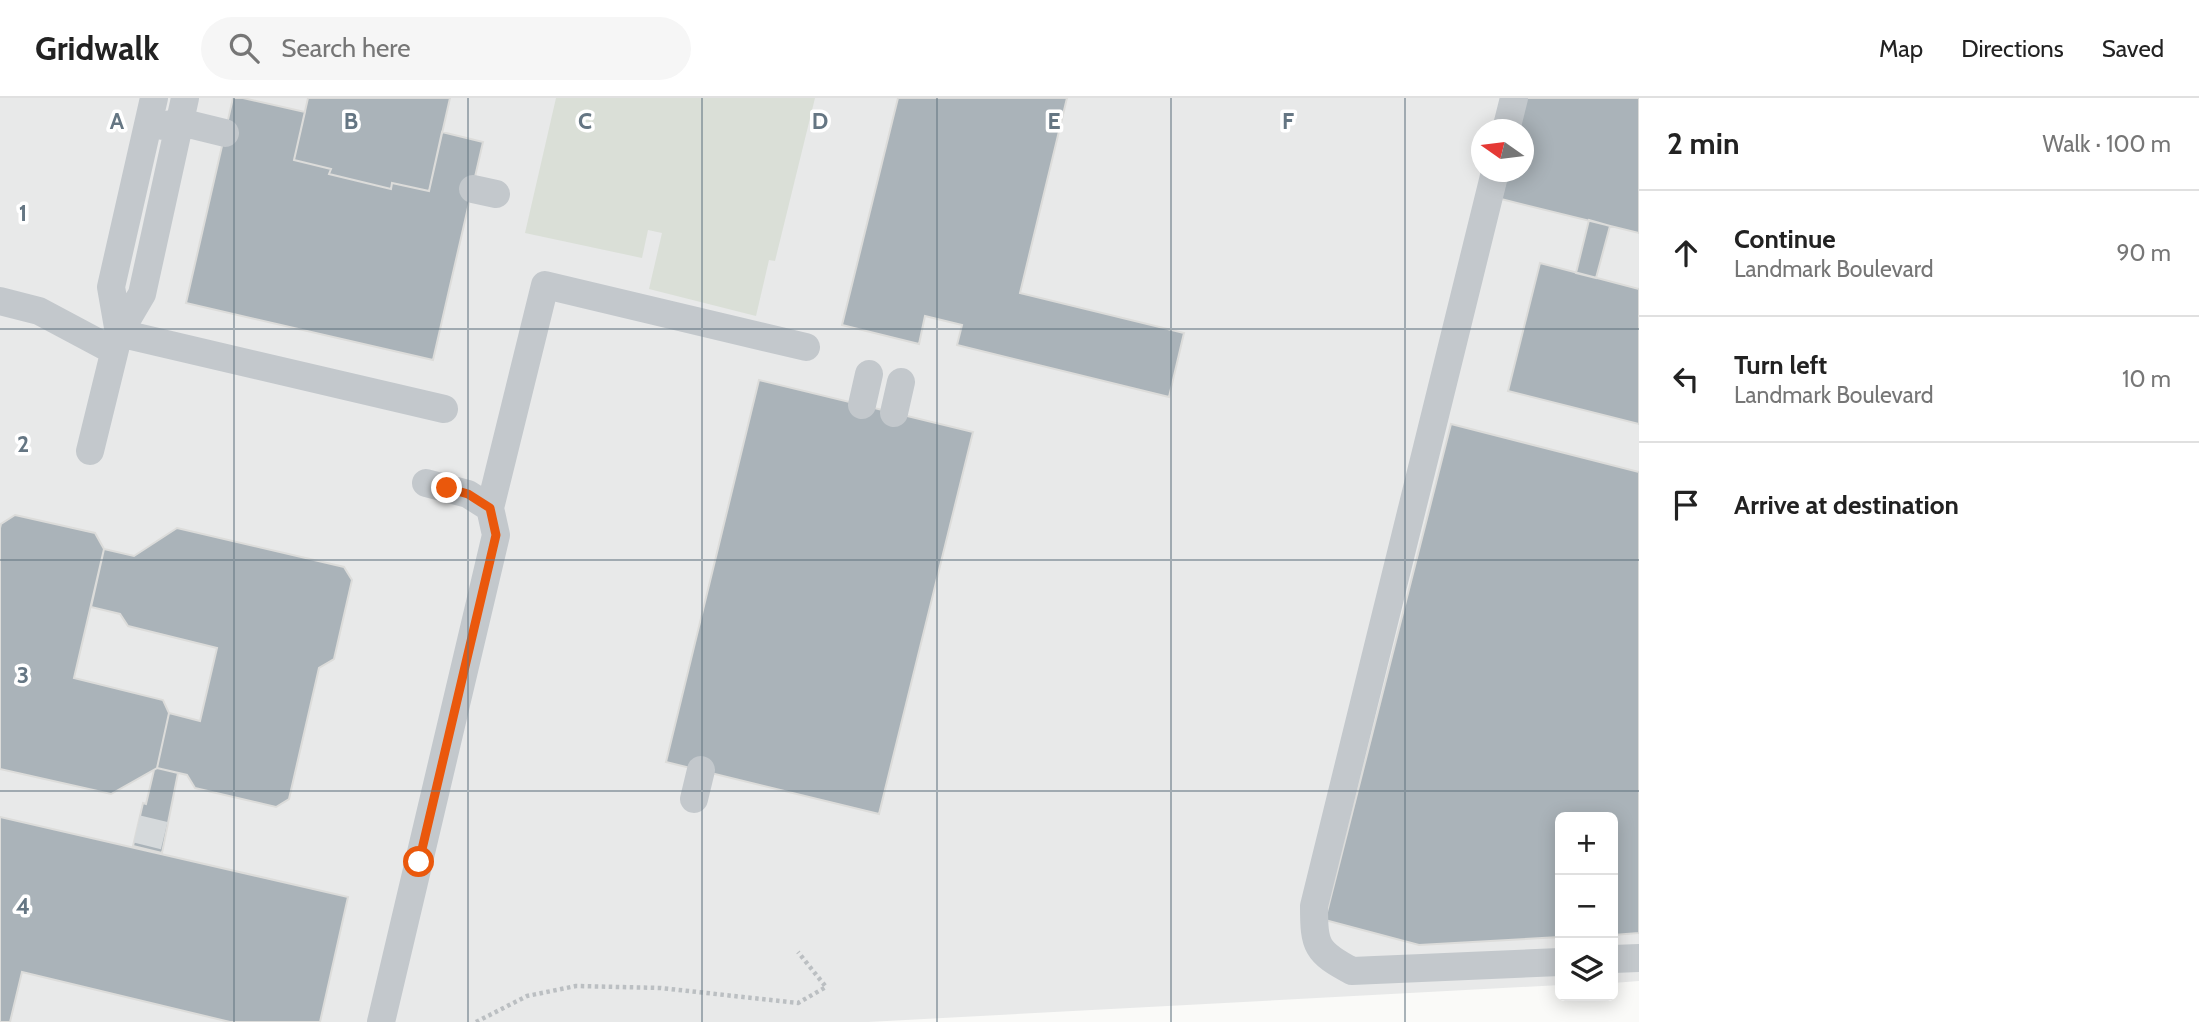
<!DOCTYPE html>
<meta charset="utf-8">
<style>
:root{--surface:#fff;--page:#f6f6f6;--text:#222;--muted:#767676;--line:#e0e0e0}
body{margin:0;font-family:Cabin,sans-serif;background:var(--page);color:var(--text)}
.controls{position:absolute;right:21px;bottom:21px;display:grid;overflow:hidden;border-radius:10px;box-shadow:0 4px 18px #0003}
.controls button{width:63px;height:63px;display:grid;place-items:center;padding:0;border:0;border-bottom:2px solid var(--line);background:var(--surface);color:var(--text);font:35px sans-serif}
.compass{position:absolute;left:1471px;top:21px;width:63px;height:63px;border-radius:50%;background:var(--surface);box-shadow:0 4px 18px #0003;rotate:284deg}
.stop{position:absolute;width:21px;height:21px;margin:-16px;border:5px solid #ea580c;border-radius:50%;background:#fff}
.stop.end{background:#ea580c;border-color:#fff;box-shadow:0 2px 7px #0008}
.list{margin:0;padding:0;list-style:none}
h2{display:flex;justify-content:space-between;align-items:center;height:91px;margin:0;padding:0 28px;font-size:30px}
h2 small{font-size:23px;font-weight:400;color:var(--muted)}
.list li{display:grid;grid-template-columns:46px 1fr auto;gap:21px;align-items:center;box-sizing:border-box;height:126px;padding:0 28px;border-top:2px solid var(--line)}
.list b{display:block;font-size:26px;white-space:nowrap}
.list p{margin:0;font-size:23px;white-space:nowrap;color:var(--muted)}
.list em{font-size:23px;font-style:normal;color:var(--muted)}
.icon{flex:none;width:38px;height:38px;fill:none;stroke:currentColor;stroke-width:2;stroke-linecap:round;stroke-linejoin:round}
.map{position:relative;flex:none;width:1639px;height:924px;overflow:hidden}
header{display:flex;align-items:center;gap:42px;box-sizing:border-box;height:98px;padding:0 35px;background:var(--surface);border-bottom:2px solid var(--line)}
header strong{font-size:33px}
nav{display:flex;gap:38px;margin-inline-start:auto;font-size:24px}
.search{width:490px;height:63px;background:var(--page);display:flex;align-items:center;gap:18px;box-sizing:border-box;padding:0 24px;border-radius:38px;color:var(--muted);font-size:26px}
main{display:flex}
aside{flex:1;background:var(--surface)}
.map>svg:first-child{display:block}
</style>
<header>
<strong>Gridwalk</strong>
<div class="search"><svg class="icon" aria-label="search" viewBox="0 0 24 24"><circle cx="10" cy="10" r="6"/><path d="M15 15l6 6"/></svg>Search here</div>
<nav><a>Map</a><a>Directions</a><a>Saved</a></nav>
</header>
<main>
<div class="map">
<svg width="1639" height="924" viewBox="0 0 1639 924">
<rect width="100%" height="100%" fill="#fafaf8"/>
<path fill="#e8e9e9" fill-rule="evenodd" d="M0 0H1639V883L1613 885V719H1560V887L868 924H0ZM1482 32H1524V74H1482Z"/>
<path fill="#dadfd7" d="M556 0H815L775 163 769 162 756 218 649 191 662 135 648 132 642 160 525 135Z"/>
<path fill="#aab3b9" stroke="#dcdcda" stroke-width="2" d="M233 0H243L305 14 294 62 331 71 329 76 391 91 392 85 429 93 442 34 483 44 433 262 186 205Z
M308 0H450L429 93 392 85 391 91 329 76 331 71 294 62Z
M898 0H1067L1020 195 1184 235 1169 299 957 247 962 227 925 218 919 246 842 227Z
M1526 0H1639V135L1501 101 1508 74H1524V32H1518Z
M1589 122 1610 128 1596 180 1576 175Z
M1540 165 1639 191V326L1508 293Z
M759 282 973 334 879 716 666 664Z
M1451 326 1639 374V835L1613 837V719H1560V839L1419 847 1325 822Z
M15 417 95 435 104 451 74 580 163 602 169 615 157 670 111 696 0 671V430L1 426Z
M177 430 344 469 352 482 334 561 319 570 289 701 276 709 195 690 187 677 157 670 169 615 200 623 217 550 128 528 120 516 91 509 104 451 134 458Z
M157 670 178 675 162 755 133 748 143 705 146 706 154 672Z
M0 719 348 799 320 924H230L22 874 10 924H0Z"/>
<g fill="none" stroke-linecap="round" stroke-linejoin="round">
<path stroke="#d5d9db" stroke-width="28" stroke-dasharray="28 14" stroke-linecap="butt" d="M137 731 166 738"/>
<path stroke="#bbbfc2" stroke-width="4.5" stroke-dasharray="3.5 3.5" stroke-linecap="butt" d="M476 924 527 898 576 888 661 890 798 905 826 889 798 854"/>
<path stroke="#c3c8cc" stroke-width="28" d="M154 0 111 189 119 235 142 196 185 0
M163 28 180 24 225 35
M1506 32 1514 0
M1495 74 1314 808C1314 848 1316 854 1352 873L1560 864
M473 91 496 96
M0 203 39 213 114 253
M862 307 869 276
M894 315 901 284
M90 353 119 235 444 311
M490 410 545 187 806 249
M694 701 701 672
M1613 861 1639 860
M381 924 496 437 490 410 468 396 426 385"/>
</g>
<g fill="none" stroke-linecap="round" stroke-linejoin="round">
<path stroke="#ea580c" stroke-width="9" d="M419 764 496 437 490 410 468 396 447 390"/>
</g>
<path fill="none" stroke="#657683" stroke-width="2" stroke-opacity="0.55" d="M234 0V924M468 0V924M702 0V924M937 0V924M1171 0V924M1405 0V924M0 231H1639M0 462H1639M0 693H1639"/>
<g font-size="23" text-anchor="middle" font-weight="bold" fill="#657683" stroke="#fff" stroke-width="7" stroke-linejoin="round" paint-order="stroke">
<text x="117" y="31">A</text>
<text x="351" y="31">B</text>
<text x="585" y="31">C</text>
<text x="820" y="31">D</text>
<text x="1054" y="31">E</text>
<text x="1288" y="31">F</text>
<text x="23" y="123">1</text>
<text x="23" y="354">2</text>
<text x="23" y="585">3</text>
<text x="23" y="816">4</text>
</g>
</svg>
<div class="controls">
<button>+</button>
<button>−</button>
<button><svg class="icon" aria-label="layers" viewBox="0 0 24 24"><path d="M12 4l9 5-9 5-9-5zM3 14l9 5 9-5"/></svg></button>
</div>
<svg class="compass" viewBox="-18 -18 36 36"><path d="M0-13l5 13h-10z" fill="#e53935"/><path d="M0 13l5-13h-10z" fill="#767676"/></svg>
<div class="stop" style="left:419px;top:764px"></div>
<div class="stop end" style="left:447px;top:390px"></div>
</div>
<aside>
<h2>2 min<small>Walk · 100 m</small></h2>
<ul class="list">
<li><svg class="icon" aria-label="ahead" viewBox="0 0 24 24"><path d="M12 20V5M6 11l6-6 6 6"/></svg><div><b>Continue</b><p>Landmark Boulevard</p></div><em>90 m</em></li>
<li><svg class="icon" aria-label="left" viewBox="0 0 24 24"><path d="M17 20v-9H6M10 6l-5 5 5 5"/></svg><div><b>Turn left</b><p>Landmark Boulevard</p></div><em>10 m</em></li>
<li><svg class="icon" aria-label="arrive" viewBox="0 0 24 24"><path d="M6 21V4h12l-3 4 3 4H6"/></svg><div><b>Arrive at destination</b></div></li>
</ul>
</aside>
</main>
